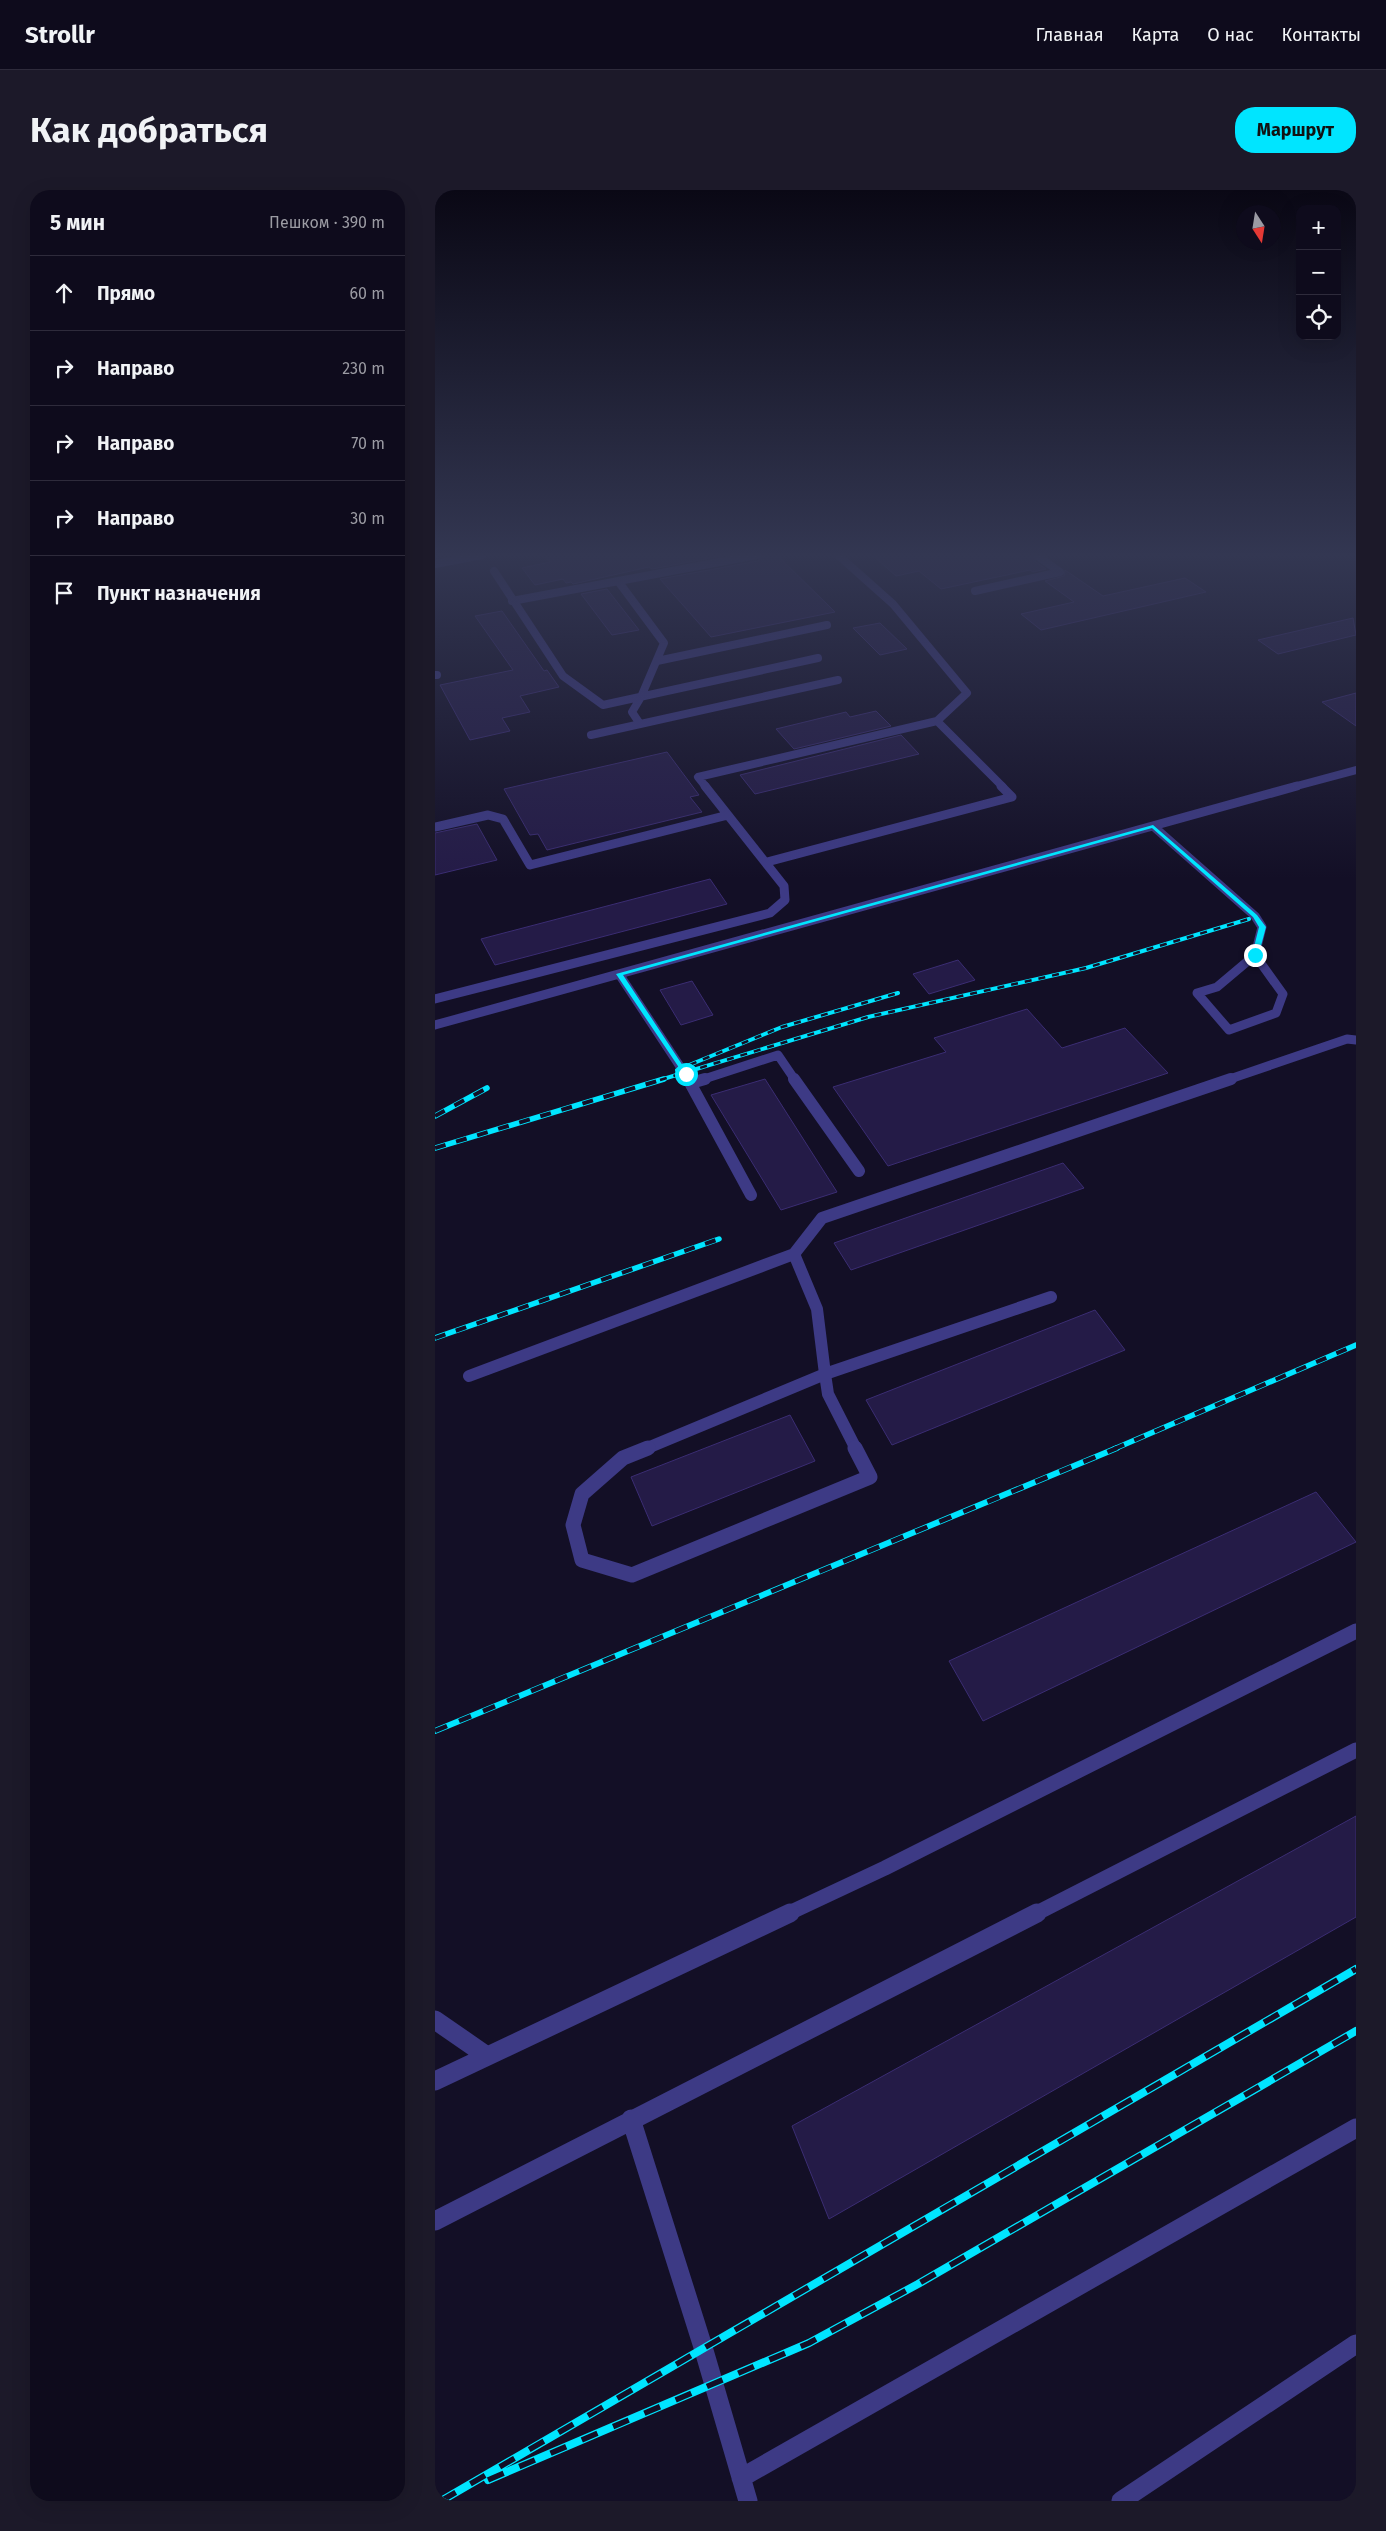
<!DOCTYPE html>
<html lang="ru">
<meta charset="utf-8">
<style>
:root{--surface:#0e0b1c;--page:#1c1929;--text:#f1f3f6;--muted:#9b9ba3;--line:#2e2b3b;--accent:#00e5ff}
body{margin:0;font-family:"Fira Sans",sans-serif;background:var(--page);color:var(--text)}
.controls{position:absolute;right:15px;top:15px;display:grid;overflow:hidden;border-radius:10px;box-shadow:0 5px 20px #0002}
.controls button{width:45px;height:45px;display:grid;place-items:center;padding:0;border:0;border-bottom:1px solid var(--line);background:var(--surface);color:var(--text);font:25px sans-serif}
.compass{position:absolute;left:801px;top:15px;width:45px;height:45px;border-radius:50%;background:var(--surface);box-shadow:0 5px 20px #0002;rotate:168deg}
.stop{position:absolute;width:15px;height:15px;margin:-11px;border:4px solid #00e5ff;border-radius:50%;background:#fff}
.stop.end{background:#00e5ff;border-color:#fff;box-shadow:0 1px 5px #0008}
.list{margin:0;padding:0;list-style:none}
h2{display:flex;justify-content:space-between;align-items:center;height:65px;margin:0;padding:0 20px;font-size:21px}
h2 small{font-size:16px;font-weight:400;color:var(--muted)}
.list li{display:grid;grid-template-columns:32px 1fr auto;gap:15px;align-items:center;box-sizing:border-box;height:75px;padding:0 20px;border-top:1px solid var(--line)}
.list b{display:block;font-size:19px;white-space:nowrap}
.list em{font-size:16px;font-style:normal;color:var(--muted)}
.icon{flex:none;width:28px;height:28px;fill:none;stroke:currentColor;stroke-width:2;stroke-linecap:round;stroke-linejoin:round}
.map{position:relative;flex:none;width:921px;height:2311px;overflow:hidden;border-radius:20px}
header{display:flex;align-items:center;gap:30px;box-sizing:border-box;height:70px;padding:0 25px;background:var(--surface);border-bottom:1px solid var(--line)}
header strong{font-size:24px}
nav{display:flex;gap:28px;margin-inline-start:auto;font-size:18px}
.intro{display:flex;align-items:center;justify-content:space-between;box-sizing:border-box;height:120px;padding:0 30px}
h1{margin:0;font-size:35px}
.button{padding:12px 22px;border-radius:20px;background:var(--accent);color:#111;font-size:18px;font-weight:700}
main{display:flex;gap:30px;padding:0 30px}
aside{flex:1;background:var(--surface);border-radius:20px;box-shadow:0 5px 20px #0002}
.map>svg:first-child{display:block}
</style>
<header>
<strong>Strollr</strong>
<nav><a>Главная</a><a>Карта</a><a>О нас</a><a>Контакты</a></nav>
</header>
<div class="intro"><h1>Как добраться</h1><a class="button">Маршрут</a></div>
<main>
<aside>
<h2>5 мин<small>Пешком · 390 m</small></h2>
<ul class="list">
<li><svg class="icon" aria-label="ahead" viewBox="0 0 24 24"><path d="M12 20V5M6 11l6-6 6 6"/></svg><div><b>Прямо</b></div><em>60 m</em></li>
<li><svg class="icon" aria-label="right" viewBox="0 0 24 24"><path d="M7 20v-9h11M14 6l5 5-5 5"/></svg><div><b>Направо</b></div><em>230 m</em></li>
<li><svg class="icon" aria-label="right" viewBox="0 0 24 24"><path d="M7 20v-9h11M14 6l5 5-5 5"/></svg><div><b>Направо</b></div><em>70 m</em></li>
<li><svg class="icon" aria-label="right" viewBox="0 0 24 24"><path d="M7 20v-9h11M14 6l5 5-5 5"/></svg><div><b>Направо</b></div><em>30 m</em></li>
<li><svg class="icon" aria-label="arrive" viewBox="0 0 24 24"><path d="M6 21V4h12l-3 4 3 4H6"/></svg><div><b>Пункт назначения</b></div></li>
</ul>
</aside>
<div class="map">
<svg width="921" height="2311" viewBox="0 0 921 2311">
<rect width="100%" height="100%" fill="#130f26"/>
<path fill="#241b47" stroke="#3b2d73" d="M109 365H291L217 379 214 377 138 394 136 392 131 393 128 389 100 395 87 378 115 372Z
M328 365H342L400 422 276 447 225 389 323 371Z
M437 365H595L598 370 611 379 598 382 595 380 506 399 484 381 461 386Z
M630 380 668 406 750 388 771 402 606 440 586 424 639 412 610 391 629 386Z
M172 399 204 440 177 445 146 404Z
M67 421 109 481 112 480 124 497 85 506 95 522 67 528 75 541 35 550 5 495 78 480 40 426Z
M918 428 921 445 843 464 823 450Z
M445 433 472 459 445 465 418 438Z
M921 503V536L887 512Z
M441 521 456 536 359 559 341 539 411 522 415 527Z
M466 545 484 564 320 604 305 585Z
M232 562 264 605 255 607 267 622 112 660 103 644 95 645 69 599Z
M42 634 62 670 0 685V643Z
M275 689 292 714 60 775 46 749Z
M523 770 540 790 494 804 478 784Z
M257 791 278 825 246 835 225 800Z
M592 819 627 858 690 838 733 883 453 976 398 897 511 862 499 848Z
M330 889 402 1002 346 1020 276 905Z
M628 973 649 998 416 1080 399 1053Z
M660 1120 690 1160 457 1255 431 1210Z
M355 1225 380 1271 217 1336 196 1287Z
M881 1302 921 1352 548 1531 514 1471Z
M921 1626V1727L394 2029 357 1936Z"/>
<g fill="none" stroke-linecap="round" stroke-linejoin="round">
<path stroke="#3d3a85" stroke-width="8" d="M403 365 458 414 532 503 502 531 568 597
M0 374 47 365
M59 381 128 486 168 515 383 468
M183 391 229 453 206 507 197 522 205 534
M540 401 625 382 601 365
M77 411 322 365
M222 471 392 435
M0 485H2
M156 545 403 490
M271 597 263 587 502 531
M858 597 921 580"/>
<path stroke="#3d3a85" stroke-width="9" d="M718 636 820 726 827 737 820 765
M0 637 53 625 68 629 95 675 293 625
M332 672 577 607 566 596
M820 765 848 804 841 823 794 840 762 803 782 797Z
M184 784 254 890
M0 809 335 723 350 710 349 696 270 596
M0 835 862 596
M266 890 343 865 360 890
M792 890 912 849 921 850"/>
<path stroke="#3d3a85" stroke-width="12" d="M253 889 316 1005
M359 889 424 981
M256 893 270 889
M390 1184 393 1204 421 1259
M390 1184 382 1119 359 1064 387 1028 796 889
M390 1184 616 1107
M34 1186 359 1064
M210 1259 390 1184"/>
<path stroke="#3d3a85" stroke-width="15" d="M213 1258 188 1268 147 1304 138 1335 147 1370 197 1385 435 1287 420 1258
M352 1724 450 1678 921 1441
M600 1724 921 1560"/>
<path stroke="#3d3a85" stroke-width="19" d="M0 1830 52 1866
M0 1891 355 1723
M196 1929 268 2157 313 2311
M0 2031 602 1723
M306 2288 921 1938
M686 2311 921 2154"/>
<g stroke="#00e5ff" stroke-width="4">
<path id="rail-far3" d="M242 880 347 837 463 803
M225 890 433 827 651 778 814 729"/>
</g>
<g stroke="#00e5ff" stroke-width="5.5">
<path id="rail-far2" d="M0 926 52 898
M0 958 229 889
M0 1148 284 1049
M679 1259 921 1155"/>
</g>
<g stroke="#00e5ff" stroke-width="6">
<path id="rail-far1" d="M0 1541 682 1258"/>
</g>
<g stroke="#00e5ff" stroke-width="8">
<path id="rail" d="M53 2290 374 2153 483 2094 921 1841
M6 2311 921 1779"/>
</g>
<use href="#rail-far3" stroke="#130f26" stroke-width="2.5" stroke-dasharray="7" stroke-linecap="butt"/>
<use href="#rail-far2" stroke="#130f26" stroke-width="4" stroke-dasharray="11" stroke-linecap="butt"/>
<use href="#rail-far1" stroke="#130f26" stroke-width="4.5" stroke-dasharray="13" stroke-linecap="butt"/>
<use href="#rail" stroke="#130f26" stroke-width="5.5" stroke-dasharray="17" stroke-linecap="butt"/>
</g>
<linearGradient id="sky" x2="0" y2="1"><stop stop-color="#0a0815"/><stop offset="0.53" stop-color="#333752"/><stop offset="1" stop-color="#333752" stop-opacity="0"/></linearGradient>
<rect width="921" height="689" fill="url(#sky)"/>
<path fill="#00e5ff" d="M718 635 822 725 831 737 823 767 817 765 824 737 818 727 717 638 188 785 254 885H249L181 784Z"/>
</svg>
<div class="controls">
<button>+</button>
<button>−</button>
<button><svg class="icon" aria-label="locate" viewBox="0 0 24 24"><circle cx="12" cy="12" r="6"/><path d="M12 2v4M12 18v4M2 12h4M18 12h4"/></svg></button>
</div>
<svg class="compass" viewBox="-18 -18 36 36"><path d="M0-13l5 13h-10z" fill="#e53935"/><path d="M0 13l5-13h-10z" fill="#9b9ba3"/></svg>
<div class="stop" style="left:251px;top:884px"></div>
<div class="stop end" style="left:820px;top:765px"></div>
</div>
</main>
